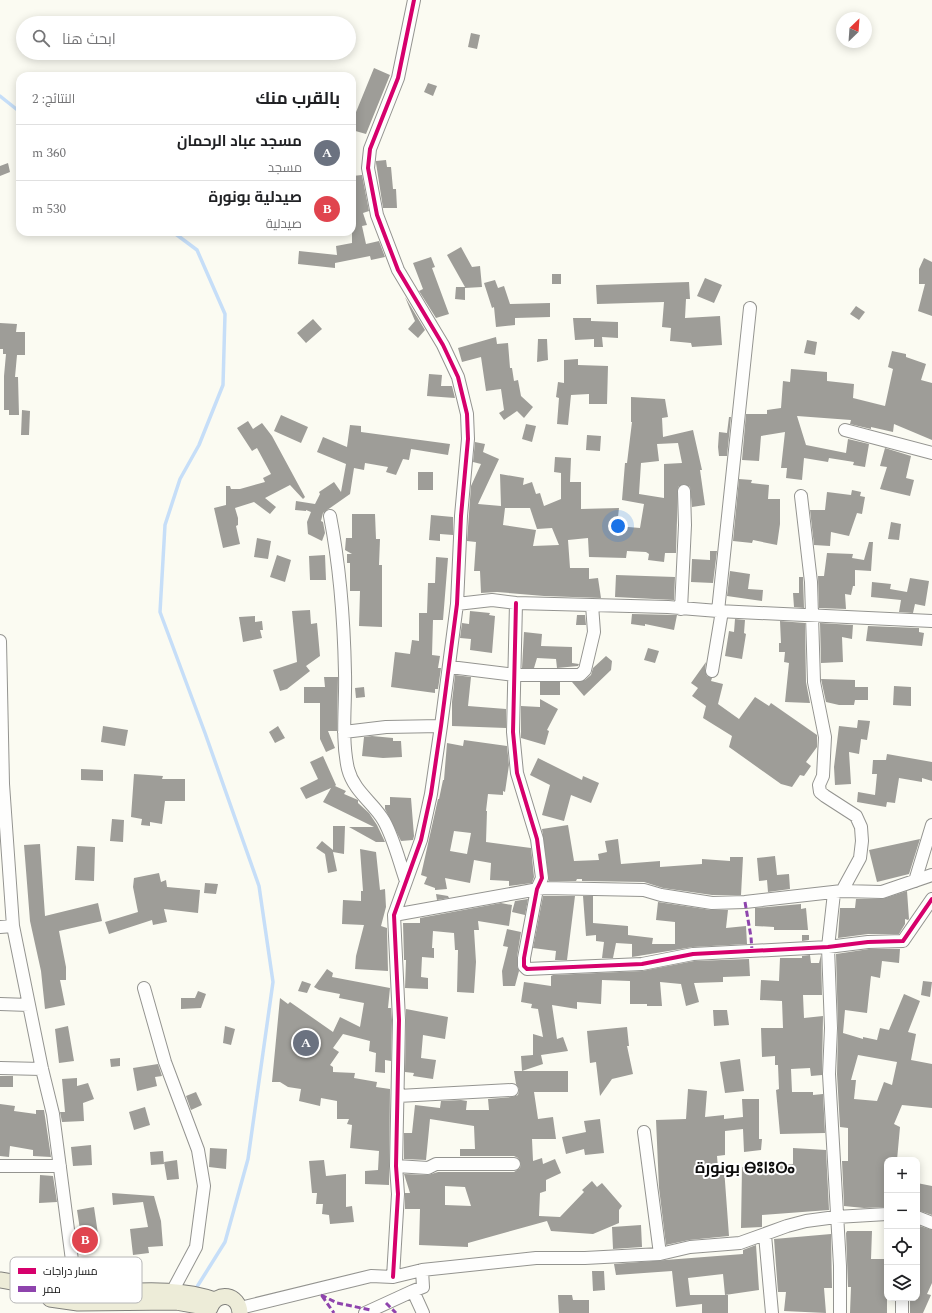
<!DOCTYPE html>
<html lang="ar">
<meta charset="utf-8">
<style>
:root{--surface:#fff;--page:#f2f2f2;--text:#202124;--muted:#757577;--line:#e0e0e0;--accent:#2563eb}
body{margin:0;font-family:Spectral,Cairo,"Noto Sans Tifinagh",serif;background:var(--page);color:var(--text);direction:rtl}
.controls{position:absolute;right:12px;bottom:12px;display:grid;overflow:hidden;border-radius:8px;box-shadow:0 2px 10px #0003}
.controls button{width:36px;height:36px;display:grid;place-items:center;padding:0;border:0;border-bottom:1px solid var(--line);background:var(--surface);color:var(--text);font:20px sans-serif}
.compass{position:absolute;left:836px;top:12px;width:36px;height:36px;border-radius:50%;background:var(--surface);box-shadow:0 2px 10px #0003;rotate:25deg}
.you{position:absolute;left:618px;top:526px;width:14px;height:14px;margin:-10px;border:3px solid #fff;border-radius:50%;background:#1a73e8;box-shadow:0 0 0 6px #1a73e833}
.badge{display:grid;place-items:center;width:26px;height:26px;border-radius:50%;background:var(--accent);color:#fff;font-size:13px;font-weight:700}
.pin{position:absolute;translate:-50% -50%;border:2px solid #fff;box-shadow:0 1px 4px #0006}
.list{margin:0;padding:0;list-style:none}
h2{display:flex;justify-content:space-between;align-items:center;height:52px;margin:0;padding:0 16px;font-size:17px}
h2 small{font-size:13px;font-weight:400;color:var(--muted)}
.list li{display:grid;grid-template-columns:26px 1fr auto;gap:12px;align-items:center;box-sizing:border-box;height:56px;padding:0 16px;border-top:1px solid var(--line)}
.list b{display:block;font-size:15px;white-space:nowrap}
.list p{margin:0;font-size:13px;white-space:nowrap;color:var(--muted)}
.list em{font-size:13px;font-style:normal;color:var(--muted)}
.icon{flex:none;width:22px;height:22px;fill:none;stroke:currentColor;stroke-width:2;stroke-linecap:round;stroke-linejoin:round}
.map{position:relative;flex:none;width:932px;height:1313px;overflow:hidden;direction:ltr}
.search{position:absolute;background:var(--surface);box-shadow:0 2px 10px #0003;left:16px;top:16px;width:340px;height:44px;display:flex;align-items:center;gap:10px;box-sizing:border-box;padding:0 14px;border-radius:22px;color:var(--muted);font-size:15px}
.panel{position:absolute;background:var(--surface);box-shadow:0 2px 10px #0003;left:16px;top:72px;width:340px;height:164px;border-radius:12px;direction:rtl}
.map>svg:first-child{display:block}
</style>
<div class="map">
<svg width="932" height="1313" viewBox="0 0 932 1313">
<rect width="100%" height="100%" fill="#fbfbf2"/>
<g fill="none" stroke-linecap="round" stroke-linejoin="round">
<path stroke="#c6def8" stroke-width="3.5" d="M0 96 20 112
M173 232 197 250 225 314 223 385 199 445 180 479 165 525 160 612 205 733 259 886 273 982 248 1159 225 1242 195 1290"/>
</g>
<path fill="#9e9d98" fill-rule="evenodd" d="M471 33 480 35 477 49 468 47Z
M374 68 390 75 366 134 352 130V117H354Z
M428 83 437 86 433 96 424 92Z
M386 160 387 167H391L393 189H396L397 208H383L376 163V161Z
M8 163 10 172 0 176V166Z
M362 175 369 211 363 213 367 225 362 226 366 244 379 241 385 257 371 260 370 256 335 263V268L298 264 299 251 337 255 336 246 352 243V176Z
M461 247 472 267 480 266 482 287 465 288V300L455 299 456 287H465L447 255Z
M431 257 435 267 432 268 449 314 436 318 419 291 423 289 413 263Z
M924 258 932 262V316L918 311 925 284H919V269Z
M552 274H561V284H552Z
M705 278 722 285 714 303 697 296Z
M495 280 498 288 504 286 510 304 550 303V317L515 318V325L496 327 494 307 492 308 484 283Z
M689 282 690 299H686L685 318 720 316 722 345 692 347 691 343 670 341 671 328 662 327 664 302 597 304 596 285Z
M405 297 425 330 418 338 408 329 415 321Z
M856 306 865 312 859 320 850 314Z
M573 318H591V321L618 322V338L602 337 603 347H594V339L575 340Z
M313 319 322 329 306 343 297 333Z
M0 323 17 324 16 332H25V355H17L15 377H18L19 415H9V410H4V376L6 354H3V349H0Z
M496 337 497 344 508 343 510 368H512L514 381 518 380 521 396 533 407 524 418 517 411 504 420 499 413 504 410 501 389 486 391 481 357 462 362 458 348Z
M538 339H547L548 360 537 362Z
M807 340 817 342 815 355 804 353Z
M892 351 906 354V357L926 364 921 380 932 383V440L894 424 893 432 871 427V429L850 424 851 420 797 416 806 445 846 453 848 439 869 444 865 467 853 465 854 462 829 458 828 462 804 458 802 480 786 478 787 468H781L785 432 761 436 759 461 742 460 746 414H767V410L781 408 783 381 790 382 791 369 827 372V381L854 384 853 398 885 406 893 369 888 367Z
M578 359V365L608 366 607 404H589V394L571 395 568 425 557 424 559 398 556 397 558 382 564 383V360Z
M429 374 442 375 441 386H452L455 398 427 396Z
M631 397 665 399 668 417 662 418 663 437 693 430 702 470H700L705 505 692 507 690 487 684 484 678 487 676 553H665L664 562 648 560 649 554 646 552 627 551 626 558 589 557 588 538 568 540 570 568H589V579L598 578 601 598 544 596 497 592 481 593 480 571H474L476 542 467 541 471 486 481 464 473 462 475 442 485 444 483 452 499 459 478 504 501 506 500 474 524 478 523 485 532 482 536 494 540 493 544 506 561 499V473L554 472 555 457 571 458 570 482H581V509L619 508 617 526 640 528 644 504 622 500 625 463H627L632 422H631ZM678 443 682 463 664 464V498L639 494 641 463 659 461 657 444ZM505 508H530L537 529 552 528 559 545 533 546 536 530 503 525Z
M22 410 30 411 29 435H21Z
M281 415 308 427 301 443 274 431Z
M729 417H731L727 456H719L718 447 719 432 727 433Z
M248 421 253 429 262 423 272 436 305 497 303 499 290 485 265 498 276 507 270 514 254 502 235 508 238 518V525L236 526 240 544 223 548 214 508 226 505V486H230L231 489H240L265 482 263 478 271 474 257 448 252 451 237 428Z
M526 424 536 426 532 442 522 439Z
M350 425 361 426V432L450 444 448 455 411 449 409 460 403 459 396 475 386 472 388 467 365 463 364 470 354 468 350 494 323 513 321 521 323 522 325 533 322 541 308 534 307 522 311 512 306 510V511L295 510 296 501 315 504 320 494 319 492 334 482 341 492 346 464 317 452 323 437 347 447Z
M587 435 601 436 600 451 586 450Z
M885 448 911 456 906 478 914 480 910 496 880 489 887 467 880 466Z
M418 472H433V490H418Z
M739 479 752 480 751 483 769 485 768 499H780V524L777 545 753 540 752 543 733 541Z
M852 490 861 492 860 496 865 497 862 514 857 513 849 536 831 532 830 546 814 545 810 510H825L827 492 851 495Z
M352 514H375L376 539H380L379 565H382V627L359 626 360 591H350V563H347V554H352L345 550 346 538H352Z
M431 515 453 517V535L440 534V541L429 540Z
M891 522 901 524 899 540 888 539Z
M257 538 271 541 268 559 254 557Z
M869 542H873L871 571 855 570V586H853L851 595 845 594 846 609 819 608 818 576H824L827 553 853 554 852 558 864 560Z
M710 551H717L713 583 691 582 692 559 710 560Z
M277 555 291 560 285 582 270 577Z
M325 555 326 580H310L309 556Z
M436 557 448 558 443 620H433L432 655 440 656 438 668H441L438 689H435V693L391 687 395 652 410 654 412 640 419 641V613H427L428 583H435Z
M730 571 750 574 748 589 763 590 762 601 727 596Z
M616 575 675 577 674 600 615 597Z
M799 577H803L804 608 794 607 793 593H799Z
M910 578 929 581 925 606 915 604 913 613 899 612 901 600 871 597 872 582 891 584 890 589 907 592Z
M310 610 311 624 317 623 320 656 306 666 310 671 287 689 280 691 273 670 297 662 292 611Z
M470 611 490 613 489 615 495 616 492 653 470 650 471 639 460 638 462 623 469 624Z
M632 614 677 615 674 630 645 624V626L631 624Z
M577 615H585L586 625H576Z
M255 616V622L262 621 263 630H260L262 638 243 642 239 617Z
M735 619 745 620 744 633 746 634 742 659 725 656 729 631 734 632Z
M780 621 805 623 806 682 810 703 785 702 789 663 784 662 785 652H779V643H781Z
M820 623 853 625 852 639 842 637 843 662 821 663Z
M868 626 919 628V632L924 633 922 646 866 641Z
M524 632 542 634 541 646 572 647V663L579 664 578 666 557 668 556 659 537 658 534 668H522Z
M648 648 659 651 655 663 644 660Z
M606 656 612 661 611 670 584 696 572 682 585 680 591 675 593 668Z
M706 662 705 670 707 676 712 678 711 681 723 684 718 704 739 719 755 697 769 706 771 703 817 735V747L806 762 811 766 804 776 800 775 792 787 781 784 729 747 732 736 703 718 706 706 692 696 698 688 691 683Z
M455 675 471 677 468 706 506 709V728L452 726V702Z
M324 677H338L337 731H328L335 748 326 752 320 739V703H304V687H325Z
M821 679 855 680V687H868V700H855L854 705H839L826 702Z
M540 682H560V695H540Z
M894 686 911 687V706L893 705Z
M364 687 365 697 356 698 355 688Z
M540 699 558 709 547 730 549 731 545 745 521 738V706L540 707Z
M858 720 870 721 867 740 861 739 859 754 849 752 851 784 835 785 834 767 839 726 857 728Z
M103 726 128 730 125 746 101 742Z
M278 726 285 738 275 743 269 732Z
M372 736 393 738V741H401L402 757 383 758 362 756 364 737Z
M464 740 507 746 509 765 505 792 503 791V795L488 794 486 811H487L486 842 531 848 534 877 532 883 509 886V881L490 880 491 863 474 860 470 883 445 878 447 889 435 890V888L424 884 427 877 421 875 438 799H439L443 780H444L447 743 463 746ZM454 831 471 833 467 854 450 851Z
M887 754 932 762V781L922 778V782L899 778 895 803 887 802 886 807 857 802 858 792 875 795 877 774H872L873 760H886Z
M323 756 336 785 335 786 346 791 344 794 358 800V803L369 813 377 825 385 842H376L349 827H374L323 802 331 788 306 799 300 788 318 779 310 762Z
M538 758 582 780 583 776 599 783 591 803 571 795 564 821 542 815 550 785 530 775Z
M81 769 103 770V781L81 780Z
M134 774 163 776 162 779H185V801H165L162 824 150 822V826L141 825 142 819 131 817Z
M390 797 411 798 414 836 413 840 401 841 385 809V805H390Z
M112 819 124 820 123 842 110 841Z
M568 825 574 861 599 860 598 854 607 852 605 841 618 839 621 864 660 861V867L702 864V859L730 861V857H743L741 895H712L663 888 644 882 582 881V879H577L576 881H549L542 829Z
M333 826H345L344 854 333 852 337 871 328 873 325 854 316 848 322 841 333 850Z
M920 839 909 874 877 882 869 850Z
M40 844 45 916 98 903 102 921 59 931 66 967V980H60L65 1005 45 1009 41 971 30 921 24 845Z
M77 846 95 847 94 881 75 880Z
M360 849 376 852 380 890 385 889 386 907 381 926 387 928 388 971 355 969 356 956 364 925 342 924 343 900 361 901V891H363Z
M775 856 777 875 789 874 790 889 768 892 767 880 759 881 757 858Z
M159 873 161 882 166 880 167 887 200 890 198 913 164 909 167 922 153 925 152 920 109 934 105 922 138 912 133 887 134 878Z
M205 883 218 884 216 894 204 893Z
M907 891 909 919 908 920 905 919V924L899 934H868L838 938 840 908H855L856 899H882Z
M436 894 448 896 449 898 437 900Z
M543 896H575L567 960H555L556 951 533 948Z
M583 896H593V923L628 926V935L653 938 652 944H675V922L656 920 658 902 711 910H728L726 928 746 926 747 944 693 947 632 957V944L616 943 613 958H602L604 942 596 941V935L586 936Z
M528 899 525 915 512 912 515 901Z
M501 903 512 905 509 926 478 921 479 930H474L476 962 474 993 457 992 458 950H455L454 933 433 931 432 948H434V958L422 957 421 977 428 978V989L405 988 406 960H404L403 923H420V918Z
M801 904V909L806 908 808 930H774V927L755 926V908Z
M507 929 521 932 517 957V966L519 971 515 986H503L502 971 508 947 503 946Z
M802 935H809V940L802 941Z
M869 949H900L899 963 882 961 880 978 871 976 867 1013 845 1010 843 1033 863 1039V1037L877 1040 880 1028 889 1030 904 994 920 1001 908 1032 916 1034 911 1060 932 1064V1108L902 1105 894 1124 900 1127 897 1160H887V1207L864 1208 844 1206 842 1161H848V1128L840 1127 837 1074 838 1028 836 954ZM858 1055 897 1062 892 1085 884 1082 877 1101 854 1099 856 1080H851Z
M810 955 811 963H819L821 955 822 995H803L804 1018 823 1016 822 1075 811 1076 810 1068 791 1069 792 1092H813V1095L823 1094 825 1133 780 1134 776 1090 779 1089 778 1065H775V1056L762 1057 761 1028H783L782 1001 760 1000 761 980 779 981 780 958H802V956Z
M749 959 750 976 723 977V982L694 983 699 1002 686 1006 681 984 660 982 662 1006H647V1004H630V981L602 980 601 1004 577 1002V1009L552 1005 557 1039 563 1037 568 1051 541 1055 543 1064 522 1071 521 1056 533 1055V1034L543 1037 538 1009 531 1008 532 1004 521 1002 524 982 551 986V976L553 975 642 971 694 961Z
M327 969 333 973 332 977 390 988 388 1008H391L392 1020 391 1061 385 1060V1073L375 1072 376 1053 369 1051 370 1041 343 1034 333 1048 339 1052 330 1065 333 1067V1072L355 1073 354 1078 377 1082 376 1087 390 1089 389 1185 365 1184V1171L378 1170 379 1151 350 1148 352 1125 347 1124 349 1119H337V1101L321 1098 320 1106 299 1101 301 1089 288 1087 280 1082H272L280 998 288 1004 290 1002 333 1032 340 1017 360 1027 364 1003 339 998 340 994 319 990 314 987Z
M302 981 311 984 307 993 298 991Z
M923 981 932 982 930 997 921 995Z
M198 991 206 994 201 1008 181 1009V998H195Z
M406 1009 448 1017 445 1039 423 1035 421 1058 436 1060 433 1079 413 1076 414 1073 405 1072Z
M713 1010H727L729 1025 714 1026Z
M68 1026 74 1061 59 1063 55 1029Z
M225 1026 235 1029 231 1045 223 1043Z
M627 1027 629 1046H627L633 1074 612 1079 600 1096 596 1062 590 1063 587 1031Z
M120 1058V1066L111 1067 110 1059Z
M740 1059 744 1091 725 1093 720 1062Z
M158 1064 162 1076 155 1077 157 1086 137 1091 133 1068Z
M514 1071H568V1092H534L538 1119 553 1117 556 1139H532L533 1161 542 1158 543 1164 555 1159 561 1173 546 1180V1191L540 1193 539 1216 560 1217 584 1192 582 1190 592 1181 597 1187 602 1183 622 1206 619 1210V1223L593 1234 551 1231 547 1221 468 1243V1247L419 1245 420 1209H405V1193H410L404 1174 428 1175 438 1172H514L520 1168 521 1164 518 1158 514 1156H460V1149H475L474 1126 430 1119 426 1160 404 1159V1133H412L415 1105 440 1108 441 1101 461 1100 467 1101 466 1110H489L488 1099 512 1097 518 1095 519 1089 516 1084ZM445 1186 465 1187 471 1206 445 1205Z
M0 1076H13V1087H0Z
M77 1078V1086L88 1083 94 1099 83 1103 84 1121 62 1122 60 1112H65L62 1079Z
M688 1089 707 1091 705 1117 724 1115V1119L743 1117 742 1099H759V1139H762L761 1150 744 1152 743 1129 725 1131V1155L717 1156 718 1168H724L729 1236 689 1240 666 1245 659 1188 656 1120 686 1119Z
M196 1092 202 1105 191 1110 186 1096Z
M0 1104 15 1106 14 1111 36 1114V1110H44L51 1157 33 1156V1150L10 1146 9 1157 0 1156Z
M145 1107 150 1125 134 1130 129 1112Z
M600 1119 604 1153 585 1155 584 1149 566 1154 562 1137 586 1132 584 1121Z
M91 1145 92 1165 73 1166 71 1147Z
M210 1148 227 1149 226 1169 209 1167Z
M793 1148 826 1150 829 1210 762 1215V1227L741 1228 742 1167 793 1164Z
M163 1151 164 1164 151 1165 150 1152Z
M177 1160 179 1179 167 1180 164 1162Z
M324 1160 326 1176 346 1174V1207L352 1206 354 1222 330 1224 329 1215 322 1214 323 1204H316L317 1193H312L309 1161Z
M40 1175 53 1176 57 1202 39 1203Z
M917 1183 932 1186V1215L917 1210Z
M112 1193 154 1196 161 1221 163 1246 148 1247 149 1253 133 1255 130 1229 148 1227 143 1202 113 1205Z
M94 1207 98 1234 81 1236 77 1210Z
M641 1225 642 1247 613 1249 612 1227Z
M917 1225 932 1230V1283L927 1294 931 1295 923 1313H910V1298H917Z
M847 1231H872L871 1259H887V1313H850L851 1287H848L846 1233Z
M831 1234 832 1288H824L826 1313 784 1311 786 1292H778L774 1239Z
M756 1245 759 1290 725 1295 723 1274 688 1278 690 1295H728V1313H702V1304L676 1307 672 1271 616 1275 614 1264 743 1254V1250Z
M592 1271H604L605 1290 593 1291Z
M558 1295H572L573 1300H589V1313H559Z"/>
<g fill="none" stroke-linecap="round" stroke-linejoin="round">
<g stroke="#949490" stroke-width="14">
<path id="minor" d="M845 430 932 453
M801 496 811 582 814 682 825 737 823 776 819 785 820 792 825 796 856 816 861 827 862 841 860 858 842 891
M330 516C340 567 344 621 345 673 346 704 341 738 348 769 354 792 374 803 384 821 394 839 399 861 406 881
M516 603 513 732 517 773 537 839 542 878 537 889 524 958V966L527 969 642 964 693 954 828 947 868 942 903 941 932 899
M457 604 492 600 516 603 668 607 718 611 932 621
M681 609 685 525 684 491
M718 611 750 308
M0 641 3 784 13 926 42 1069 53 1114 77 1299
M450 667 515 675H580L585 670 594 632 592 605
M712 671 722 611
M344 732 386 727 441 726
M915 881 932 825
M834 893 828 947 831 1028 829 1074 840 1266V1313
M394 915 544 888 644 890 661 895 712 903 745 902 842 891 882 892 932 875
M0 927 13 926
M144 988 165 1062 198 1150 204 1186 196 1247 173 1290
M0 1004 29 1005
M0 1068 42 1069
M398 1096 512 1090
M644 1132 660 1254
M0 1166H60
M396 1166 428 1168 436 1164H514
M917 1217 932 1223
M765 1235 772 1313
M393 1277 398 1194 396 1166 399 1020 394 915 421 840 431 794 441 726 457 604 461 516 468 439 467 414 458 377 443 345 398 270 377 215 368 168 370 149 398 78 414 0
M413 1291 423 1287 422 1270
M902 1298V1313
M240 1308 371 1276 393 1277 422 1270 536 1258H585L660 1254 690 1247 740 1243 787 1226 806 1221 836 1217 887 1214
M365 1313 413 1291 423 1313"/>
</g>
<g stroke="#81817d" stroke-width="17">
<path id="major" d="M0 1280C25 1284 50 1290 76 1292 123 1294 169 1284 215 1300
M50 1299 78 1303 176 1302 210 1308
M210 1308C217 1290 239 1294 240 1313"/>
</g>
<use href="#minor" stroke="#fefefd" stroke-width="12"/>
<use href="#major" stroke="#edecd8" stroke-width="15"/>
<path stroke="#8e44ad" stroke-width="3" stroke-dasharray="6 3" stroke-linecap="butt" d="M745 902 751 937 752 951
M321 1295 337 1303 371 1310
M322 1296 334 1313
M386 1303 396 1313"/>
<g stroke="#fff" stroke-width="6">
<path id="cycleway" d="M516 603 513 732 517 773 537 839 542 878 537 889 524 958V966L527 969 642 964 693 954 828 947 868 942 903 941 932 899
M393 1277 398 1194 396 1166 399 1020 394 915 421 840 431 794 441 726 457 604 461 516 468 439 467 414 458 377 443 345 398 270 377 215 368 168 370 149 398 78 414 0"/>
</g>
<use href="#cycleway" stroke="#d6006c" stroke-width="4"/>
</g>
<g text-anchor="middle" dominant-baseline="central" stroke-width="4" stroke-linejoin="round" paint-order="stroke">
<g font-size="16" font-weight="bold" fill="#0d0d0d" stroke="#fff">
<text x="745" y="1168">بونورة ⴱⵓⵏⵓⵔⴰ</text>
</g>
</g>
<rect x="10" y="1257" width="132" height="46" rx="6" fill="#fff" stroke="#b6b6b6" stroke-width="1"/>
<rect x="18" y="1268" width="18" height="6" fill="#d6006c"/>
<rect x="18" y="1286" width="18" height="6" fill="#8e44ad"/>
<g font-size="11" fill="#0d0d0d">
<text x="43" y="1275">مسار دراجات</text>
<text x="43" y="1293">ممر</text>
</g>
</svg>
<div class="controls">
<button>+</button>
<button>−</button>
<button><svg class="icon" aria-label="locate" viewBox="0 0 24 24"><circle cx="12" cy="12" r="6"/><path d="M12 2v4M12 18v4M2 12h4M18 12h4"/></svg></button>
<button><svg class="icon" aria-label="layers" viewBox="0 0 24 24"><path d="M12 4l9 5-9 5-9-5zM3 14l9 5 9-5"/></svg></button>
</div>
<svg class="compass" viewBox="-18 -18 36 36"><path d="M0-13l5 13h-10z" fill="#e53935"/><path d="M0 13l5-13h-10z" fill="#757577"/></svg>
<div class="you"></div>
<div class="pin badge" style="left:306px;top:1043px;background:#6b7280">A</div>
<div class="pin badge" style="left:85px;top:1240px;background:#e0444e">B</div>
<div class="search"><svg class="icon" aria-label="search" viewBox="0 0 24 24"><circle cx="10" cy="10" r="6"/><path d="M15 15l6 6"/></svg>ابحث هنا</div>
<section class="panel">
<h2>بالقرب منك<small>النتائج: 2</small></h2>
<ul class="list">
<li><span class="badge" style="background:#6b7280">A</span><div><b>مسجد عباد الرحمان</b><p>مسجد</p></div><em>360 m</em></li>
<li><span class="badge" style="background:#e0444e">B</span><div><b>صيدلية بونورة</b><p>صيدلية</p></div><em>530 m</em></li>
</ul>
</section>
</div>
